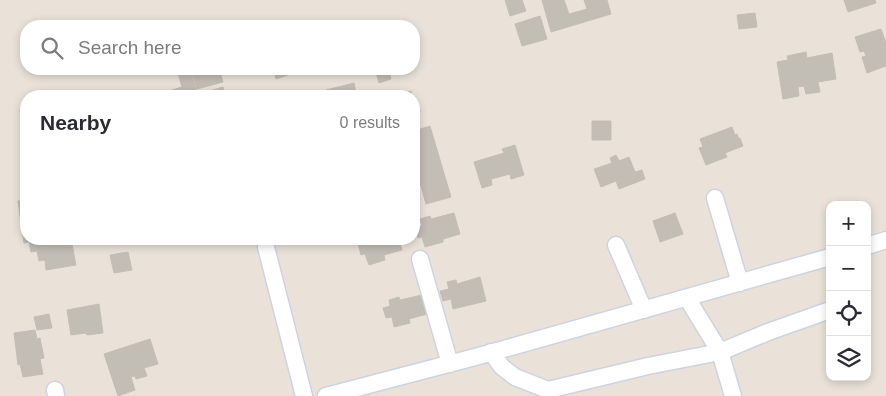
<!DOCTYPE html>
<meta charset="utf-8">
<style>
:root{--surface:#fff;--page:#f7f7f7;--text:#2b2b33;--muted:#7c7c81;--line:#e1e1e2}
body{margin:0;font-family:Helvetica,sans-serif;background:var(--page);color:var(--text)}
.controls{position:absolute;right:15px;bottom:15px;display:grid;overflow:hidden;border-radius:10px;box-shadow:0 2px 8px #0003}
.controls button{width:45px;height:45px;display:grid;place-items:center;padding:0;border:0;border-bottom:1px solid var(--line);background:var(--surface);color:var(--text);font:25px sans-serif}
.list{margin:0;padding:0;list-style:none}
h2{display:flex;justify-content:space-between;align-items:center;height:65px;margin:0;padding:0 20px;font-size:21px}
h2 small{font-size:16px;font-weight:400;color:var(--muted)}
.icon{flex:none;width:28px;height:28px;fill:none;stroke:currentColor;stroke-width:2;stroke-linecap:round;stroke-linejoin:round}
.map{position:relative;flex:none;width:886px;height:396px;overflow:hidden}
.search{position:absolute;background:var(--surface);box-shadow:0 2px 8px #0003;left:20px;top:20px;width:400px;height:55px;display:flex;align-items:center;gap:12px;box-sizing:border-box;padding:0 18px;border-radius:20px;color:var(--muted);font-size:19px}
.panel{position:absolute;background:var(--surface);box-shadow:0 2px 8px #0003;left:20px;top:90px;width:400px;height:155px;border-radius:20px}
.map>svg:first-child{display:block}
</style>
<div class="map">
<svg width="886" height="396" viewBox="0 0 886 396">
<rect width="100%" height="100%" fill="#eae2d9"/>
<path fill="#c2bdb5" stroke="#c5beb3" d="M505 0H522L526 11 510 16Z
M542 0H564L569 14 587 9 584 0H607L611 14 551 32Z
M844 0H875L876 3 848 12Z
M755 13 757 27 739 29 737 15Z
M540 16 547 39 522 46 515 24Z
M881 29 886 43V66L867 73 862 57 866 56 864 51 860 52 855 37Z
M806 52 807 58 832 53 836 79 818 82 820 92 806 94 804 86 798 87 799 96 783 99 777 62 788 60 787 56Z
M182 69H190L198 96H173L172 90 182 87 177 70Z
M191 69H219L223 82 197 89Z
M274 69H299L300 71 276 79Z
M375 69H388L391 79 379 83Z
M354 83 356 93 341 96H327L326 90Z
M223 87 225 96H199V94Z
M411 91 412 96H394Z
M592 121H611V140H592Z
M430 126 451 197 426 204 414 161V131Z
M732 127 735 135 737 134 739 139 740 138 743 146 725 153 727 157 706 165 699 148 703 147 700 139Z
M515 145 524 175 511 179 510 174 491 179 492 185 482 188 474 162 504 153 502 149Z
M616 155 619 161 629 157 635 172 642 170 645 179 619 189 616 181 601 187 594 169 612 163 610 158Z
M26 200V239H71L76 265 46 270 45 260 39 261 37 251 31 252 29 242 24 243 18 201Z
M454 213 460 234 443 239V242L425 247 422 237 418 238 415 229 422 226 420 219 430 216 431 219Z
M675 213 683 234 660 242 653 221Z
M187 239H208L189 244Z
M365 239H399L402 250 384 255 385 260 369 265 365 254 361 255 358 244 366 242Z
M128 252 132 270 114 273 110 255Z
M480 277 486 301 453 309 451 299 443 301 440 291 449 289 447 282 456 280 457 284Z
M422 295 427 314 409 319 410 323 394 327 392 317 386 318 383 308 390 306 389 300 399 297 400 300Z
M99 304 103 333 87 335 86 333 71 335 67 310Z
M49 314 52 328 37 330 34 317Z
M35 330 37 339 40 338 44 358 40 359 43 374 23 377 20 364 18 365 14 333Z
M150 339 158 364 144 368 147 376 136 379 135 376 131 377 135 390 118 396 104 354Z"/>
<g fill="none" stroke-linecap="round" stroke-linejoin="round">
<g stroke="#ced3e1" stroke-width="19">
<path id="minor" d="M715 198 740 283
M616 245 644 310
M867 246 886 240
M266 247 304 396
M420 259 450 364
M687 298 720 352 733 396
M491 352 502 367 515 377 548 390 648 366 720 352 768 332 830 310
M55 390 56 396
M326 396 479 356 830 257"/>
</g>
<use href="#minor" stroke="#fff" stroke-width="16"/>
</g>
</svg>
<div class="controls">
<button>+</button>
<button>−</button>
<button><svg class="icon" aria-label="locate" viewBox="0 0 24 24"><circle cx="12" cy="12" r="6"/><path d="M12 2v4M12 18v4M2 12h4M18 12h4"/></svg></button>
<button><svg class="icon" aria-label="layers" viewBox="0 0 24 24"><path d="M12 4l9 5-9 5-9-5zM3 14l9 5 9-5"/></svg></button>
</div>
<div class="search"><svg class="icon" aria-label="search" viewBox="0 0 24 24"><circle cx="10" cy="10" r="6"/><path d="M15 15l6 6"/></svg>Search here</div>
<section class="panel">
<h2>Nearby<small>0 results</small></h2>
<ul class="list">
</ul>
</section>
</div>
